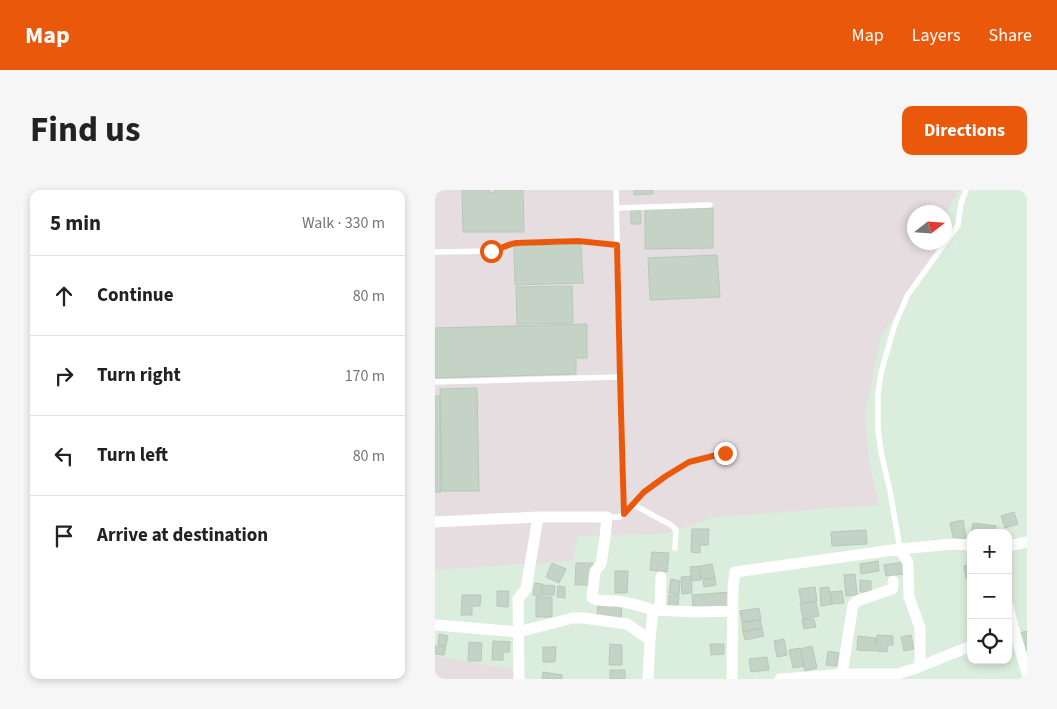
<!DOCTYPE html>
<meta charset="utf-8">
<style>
:root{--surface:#fff;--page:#f6f6f6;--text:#222;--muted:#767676;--line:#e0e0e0;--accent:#ea580c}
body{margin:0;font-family:"Source Sans 3",sans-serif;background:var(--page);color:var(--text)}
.controls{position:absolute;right:15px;bottom:15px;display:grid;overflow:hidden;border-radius:10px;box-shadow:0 2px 8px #0003}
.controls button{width:45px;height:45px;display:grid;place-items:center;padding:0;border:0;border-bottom:1px solid var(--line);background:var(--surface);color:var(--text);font:25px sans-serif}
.compass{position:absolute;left:472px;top:15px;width:45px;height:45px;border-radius:50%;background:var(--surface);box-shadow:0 2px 8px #0003;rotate:73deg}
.stop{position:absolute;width:15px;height:15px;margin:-11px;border:4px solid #ea580c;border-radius:50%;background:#fff}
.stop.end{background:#ea580c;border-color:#fff;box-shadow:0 1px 5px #0008}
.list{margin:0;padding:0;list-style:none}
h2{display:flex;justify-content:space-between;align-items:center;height:65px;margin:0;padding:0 20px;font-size:21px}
h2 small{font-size:16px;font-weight:400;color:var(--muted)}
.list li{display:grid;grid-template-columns:32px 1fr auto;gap:15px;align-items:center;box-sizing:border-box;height:80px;padding:0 20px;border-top:1px solid var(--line)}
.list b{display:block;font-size:19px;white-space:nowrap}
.list em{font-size:16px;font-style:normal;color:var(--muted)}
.icon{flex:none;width:28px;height:28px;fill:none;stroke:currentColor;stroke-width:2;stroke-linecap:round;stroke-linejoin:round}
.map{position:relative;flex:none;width:592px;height:489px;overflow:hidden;border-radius:10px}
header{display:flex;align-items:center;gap:30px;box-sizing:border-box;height:70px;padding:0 25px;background:var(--accent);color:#fff}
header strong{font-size:24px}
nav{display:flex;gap:28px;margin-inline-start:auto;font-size:18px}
.intro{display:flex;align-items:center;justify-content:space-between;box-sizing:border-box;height:120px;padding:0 30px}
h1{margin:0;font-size:35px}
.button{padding:12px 22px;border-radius:10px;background:var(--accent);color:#fff;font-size:18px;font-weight:700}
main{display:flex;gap:30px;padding:0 30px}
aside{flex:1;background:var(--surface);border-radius:10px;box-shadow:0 2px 8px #0003}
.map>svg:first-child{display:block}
</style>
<header>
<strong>Map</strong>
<nav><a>Map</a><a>Layers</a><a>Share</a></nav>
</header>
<div class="intro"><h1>Find us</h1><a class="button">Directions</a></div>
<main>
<aside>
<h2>5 min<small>Walk · 330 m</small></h2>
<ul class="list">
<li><svg class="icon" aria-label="ahead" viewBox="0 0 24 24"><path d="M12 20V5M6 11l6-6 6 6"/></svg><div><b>Continue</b></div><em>80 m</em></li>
<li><svg class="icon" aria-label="right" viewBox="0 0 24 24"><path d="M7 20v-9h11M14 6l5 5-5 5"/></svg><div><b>Turn right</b></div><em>170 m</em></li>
<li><svg class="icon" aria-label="left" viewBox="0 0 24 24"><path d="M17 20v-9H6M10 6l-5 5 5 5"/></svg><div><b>Turn left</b></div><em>80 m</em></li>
<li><svg class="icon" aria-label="arrive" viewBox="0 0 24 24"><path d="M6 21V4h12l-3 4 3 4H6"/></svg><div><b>Arrive at destination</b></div></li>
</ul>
</aside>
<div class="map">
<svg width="592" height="489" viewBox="0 0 592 489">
<rect width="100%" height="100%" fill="#dbeddc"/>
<path fill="#e5dddf" d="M0 0H524L512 22 510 36V22H480V52L507 53 505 61 446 145 430 224 435 277 444 315 281 327 229 344 143 346 137 371 0 380Z
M0 466 79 480V489H0Z"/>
<path fill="#c4d3c5" stroke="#b5c9b7" d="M27 0H55V3H60V0H88L89 42H28Z
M199 0H218V4L199 5Z
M278 18V58L210 59V19Z
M196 19H205L206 34H196Z
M146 54 148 93 80 95 79 56Z
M282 65 285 107 215 110 213 68Z
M137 96 138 133 82 134 81 97Z
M152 134V168H141V184L0 188V138Z
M42 198 44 301H7L5 199Z
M0 206H5L6 302H0Z
M579 322 583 334 570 338 566 326Z
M528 330 531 348 519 351 515 333Z
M538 333 561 336 560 343H536Z
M257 339H274L273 355H265V363L256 362Z
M431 340 432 354 397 356 396 342Z
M217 362 234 363 232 382 215 380Z
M443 371 444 381 426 384 425 374Z
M469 372 470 384 451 386 449 375Z
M117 373 131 379 124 393 111 387Z
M141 373H158L157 395H140Z
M277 374 280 388 267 389 265 376Z
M536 374V387L531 388 529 376Z
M264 376 266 390 257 391 255 377Z
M180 381H193L192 403H180Z
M420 384 422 405 411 406 409 385Z
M256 386 257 403 247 404 246 387Z
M280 388 281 395 269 397 268 390Z
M236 389 245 391 244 405 234 403Z
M425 390 436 391V402H425Z
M100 393 107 394 106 406 98 405Z
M108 395 120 396 119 405H107Z
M123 396 130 397V408L122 407Z
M380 397 382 411 366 413 364 399Z
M394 397 397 414 386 416 385 398Z
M62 401H74L73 417 62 416Z
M407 401 409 413 397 414 395 402Z
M295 402 296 415 258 418 257 405Z
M27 405H46L45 416H37V425H26Z
M234 405 244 406 243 416 233 415Z
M101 407H117V427H101Z
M381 412 384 426 368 429 365 414Z
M163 413 187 414 186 428 162 427Z
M324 418 326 430 307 432 305 421Z
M379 429 381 437 369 439 367 430Z
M325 430 327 438 308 442 307 433Z
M327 438 329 446 310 450 308 442Z
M592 441V465L584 443Z
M4 444 13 446 11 456 3 455Z
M442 445 458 446V455H453L452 462 441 461Z
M476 445 479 459 469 461 466 447Z
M423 446 441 448 439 461 422 460Z
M349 449 352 465 342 467 339 451Z
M58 451 75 452 74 462H68V470H57Z
M34 452 47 453 46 471H33Z
M175 454 187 455V475H174Z
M275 454H289V464L276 465Z
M0 456 11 457 9 465 0 464Z
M377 456 382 478 370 481 365 459Z
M108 457H121L120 472H108Z
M365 458 369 476 358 478 354 460Z
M393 461 404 463 402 476 391 475Z
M332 467 334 480 316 482 314 469Z
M175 480H190V489H175Z
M108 482 127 485V489H107Z"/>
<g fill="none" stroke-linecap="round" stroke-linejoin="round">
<path stroke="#fff" stroke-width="5.5" d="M181 0 185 187 189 324
M182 18 275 15
M0 62 56 61C65 60 72 54 81 53L143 51 182 55
M0 192 185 187
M199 315 236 335 241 340 240 358
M172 327H185L199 315 209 302 231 286 254 272 290 263
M465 359 455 301 446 262 443 239V203L446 183 459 137 472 106 523 35 526 13 531 0"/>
<path stroke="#fff" stroke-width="11" d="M0 332 103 327H172L170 348 166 374 160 381 157 408C164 412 173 410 181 411 194 412 206 416 218 420
M573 356 592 352
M465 359 473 373 474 407 485 438V476
M573 416 579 440
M225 420 226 387
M2 435 83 442 138 428H148L192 434 215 450
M573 442 579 440 592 483
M407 484 418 415 422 411 457 399 458 397V391
M84 489 83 409 91 399 103 327
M213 489 215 450 218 420 261 422 298 421
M297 489 298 397 300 382 465 359 518 354 536 355
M345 489 386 486
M384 489 386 486 407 484H462L479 479 536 456"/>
</g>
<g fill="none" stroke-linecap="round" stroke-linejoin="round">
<path stroke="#ea580c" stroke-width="6" d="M56 61C65 60 72 54 81 53L143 51 182 55 185 187 189 324 209 302 231 286 254 272 290 263"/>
</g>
</svg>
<div class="controls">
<button>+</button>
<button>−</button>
<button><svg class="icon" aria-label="locate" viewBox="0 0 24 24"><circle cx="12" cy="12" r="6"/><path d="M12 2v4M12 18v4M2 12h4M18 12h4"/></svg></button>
</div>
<svg class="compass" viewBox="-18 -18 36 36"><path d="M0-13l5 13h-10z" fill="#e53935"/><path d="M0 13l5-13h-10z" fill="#767676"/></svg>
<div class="stop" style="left:56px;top:61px"></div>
<div class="stop end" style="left:290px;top:263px"></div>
</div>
</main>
